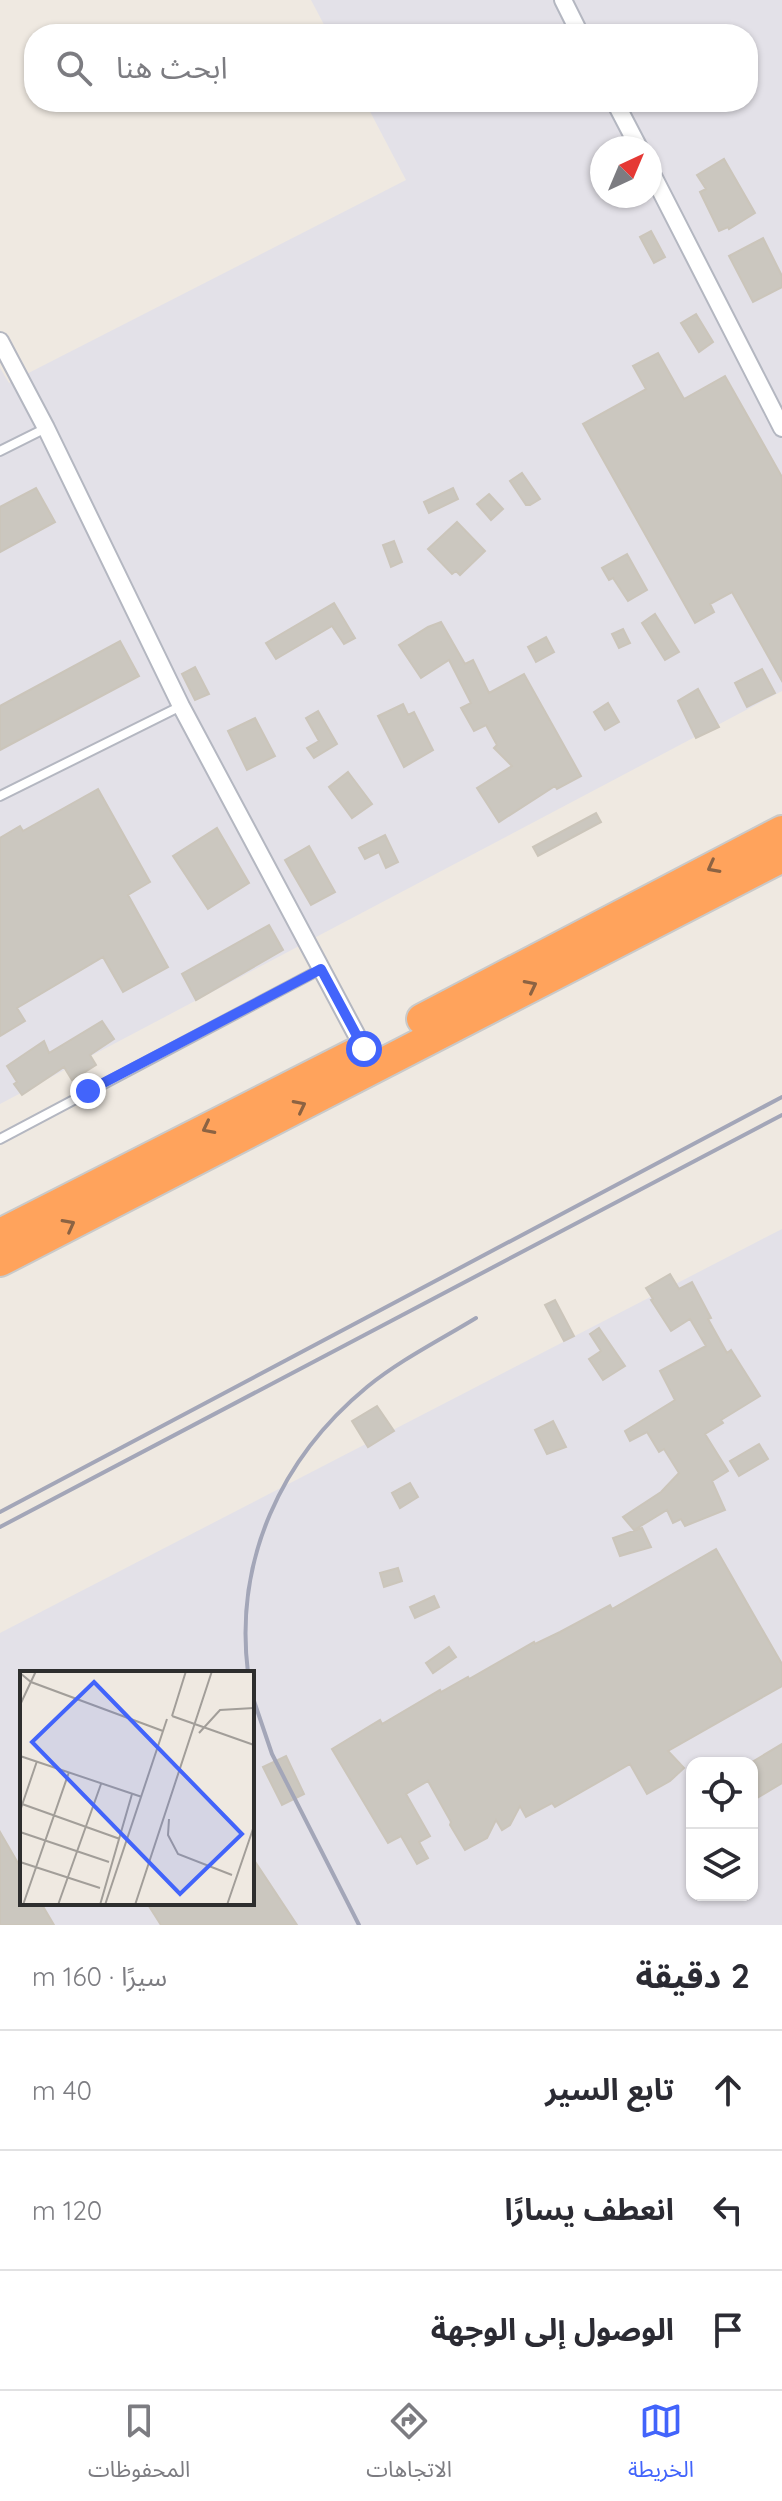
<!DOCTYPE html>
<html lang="ar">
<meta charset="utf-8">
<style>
:root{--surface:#fff;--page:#f7f7f7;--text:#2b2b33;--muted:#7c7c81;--line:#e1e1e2;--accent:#4264fb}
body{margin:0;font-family:Quicksand,"Noto Sans Arabic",sans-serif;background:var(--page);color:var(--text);direction:rtl}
.controls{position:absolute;right:24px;bottom:24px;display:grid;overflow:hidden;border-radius:16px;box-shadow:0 2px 6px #0004}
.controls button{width:72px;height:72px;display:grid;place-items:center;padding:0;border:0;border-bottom:2px solid var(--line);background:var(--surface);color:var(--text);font:40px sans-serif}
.compass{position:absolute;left:590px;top:136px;width:72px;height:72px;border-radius:50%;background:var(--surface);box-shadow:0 2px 6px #0004;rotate:44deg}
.stop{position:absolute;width:24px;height:24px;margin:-18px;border:6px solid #4264fb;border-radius:50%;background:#fff}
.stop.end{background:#4264fb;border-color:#fff;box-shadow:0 2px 8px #0008}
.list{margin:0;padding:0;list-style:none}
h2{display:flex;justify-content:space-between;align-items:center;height:104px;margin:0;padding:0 32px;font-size:34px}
h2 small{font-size:26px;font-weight:400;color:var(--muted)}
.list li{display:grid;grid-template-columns:52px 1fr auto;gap:24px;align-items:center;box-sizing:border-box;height:120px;padding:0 32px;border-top:2px solid var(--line)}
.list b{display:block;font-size:30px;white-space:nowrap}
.list em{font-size:26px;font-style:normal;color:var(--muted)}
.icon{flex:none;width:44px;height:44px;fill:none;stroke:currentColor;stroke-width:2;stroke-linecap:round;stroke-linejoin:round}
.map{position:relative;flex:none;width:782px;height:1925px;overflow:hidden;direction:ltr}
.search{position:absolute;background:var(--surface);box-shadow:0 2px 6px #0004;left:24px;right:24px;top:24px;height:88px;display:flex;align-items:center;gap:20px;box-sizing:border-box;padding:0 28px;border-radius:32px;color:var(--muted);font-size:30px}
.sheet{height:464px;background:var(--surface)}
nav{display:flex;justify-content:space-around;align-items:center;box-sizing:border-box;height:112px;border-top:2px solid var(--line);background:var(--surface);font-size:22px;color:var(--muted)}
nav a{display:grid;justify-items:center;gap:4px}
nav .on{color:var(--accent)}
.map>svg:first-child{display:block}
</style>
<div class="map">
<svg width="782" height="1925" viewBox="0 0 782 1925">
<rect width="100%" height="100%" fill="#efe9e1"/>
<path fill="#e3e1e8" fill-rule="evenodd" d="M311 0H782V691L0 1104V368L9 383 406 180 365 102H748V34H329ZM602 148H650V196H602Z
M782 1229V1925H0V1633ZM22 1673H252V1903H22ZM692 1763H752V1895H692Z"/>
<path fill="#cbc7bf" stroke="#cbc5ba" stroke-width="2" d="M724 159 755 213 729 229 728 227 719 231 700 192 706 189 697 175Z
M651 231 665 257 654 263 640 237Z
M763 238 782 276V287L753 302 729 256Z
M696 314 713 342 699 352 681 323Z
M658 353 684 399 725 376 782 477V681L732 592 710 604 714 612 695 623 583 424 646 389 633 366Z
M522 473 540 499 530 505H526L510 481Z
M36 488 55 522 0 552V507Z
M453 488 458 499 429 513 424 502Z
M489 494 503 509 491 520 477 504Z
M457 522 485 551 460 575 456 571 452 574 428 549Z
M394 541 402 562 391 567 383 545Z
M627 554 647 590 628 601 613 578 609 580 602 568Z
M334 603 355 638 344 644 332 626 276 659 266 643Z
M655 614 679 652 665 660 642 623Z
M441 622 465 664 473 660 489 693 524 674 581 776 557 789 555 786 499 822 477 788 512 766 494 748 497 745 486 725 474 731 461 708 471 703 449 660 421 678 399 645 428 627Z
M623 629 630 643 619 648 612 634Z
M546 637 554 652 536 662 528 647Z
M120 641 139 676 0 750V706Z
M195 667 209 694 195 700 182 674Z
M762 669 775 693 747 707 735 683Z
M698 689 719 727 696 738 678 701Z
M608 703 619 722 605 730 594 712Z
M403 704 408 715 414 712 433 750 404 767 378 716Z
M318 711 337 744 314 758 307 748 319 741 306 718Z
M255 718 275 756 247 770 228 731Z
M348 772 372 804 352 818 329 787Z
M98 789 150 882 128 895 168 967 123 992 103 957 17 1008 25 1021 0 1036V838L20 826 23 831Z
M596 813 601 822 538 856 533 847Z
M217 828 249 883 208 909 173 856Z
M385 835 398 862 386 868 379 852 365 859 359 848Z
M309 846 335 892 311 905 285 860Z
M269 925 283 950 196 1000 182 974Z
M102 1021 114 1039 90 1055 96 1065 72 1080 64 1067 22 1095 14 1084 17 1082 7 1066 44 1041 49 1053Z
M670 1274 679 1289 692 1282 711 1318 708 1319 727 1353 731 1350 760 1396 721 1420 723 1423 705 1434 728 1471 712 1481 725 1510 685 1526 681 1519 673 1523 667 1510 634 1530 623 1517 661 1492 679 1473 664 1449 659 1452 647 1432 630 1441 625 1431 675 1400 660 1371 706 1346 690 1319 671 1331 651 1300 653 1299 646 1288Z
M555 1300 574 1336 564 1341 545 1305Z
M599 1328 625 1366 603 1380 589 1359 601 1351 590 1334Z
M377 1406 394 1431 368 1447 352 1421Z
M553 1421 566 1447 547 1454 535 1430Z
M759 1444 768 1459 739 1476 730 1461Z
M410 1483 418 1497 400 1508 392 1493Z
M642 1528 651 1547 620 1556 613 1538Z
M716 1549 782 1664V1686L668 1751 684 1768 670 1781 647 1794 630 1764 555 1807 552 1803 526 1817 520 1806 510 1825 502 1830 496 1820 487 1838 465 1850 450 1825 451 1822 428 1781 406 1794 430 1836 419 1842 428 1858 417 1864 401 1836 388 1843 332 1749 380 1720 382 1724 440 1690 441 1692 468 1677 469 1679 534 1642 535 1644 560 1632 610 1605 612 1609Z
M398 1568 402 1581 384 1587 380 1573Z
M434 1596 439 1607 415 1618 410 1607Z
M449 1647 456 1657 433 1673 426 1663Z
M782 1744V1783L752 1801V1762Z
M286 1756 304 1794 282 1805 263 1767Z
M0 1832 22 1870V1903H41L54 1925H0Z
M252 1857 297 1925H161L147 1903H252Z"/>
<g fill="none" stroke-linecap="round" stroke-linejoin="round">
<g stroke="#b4b7c1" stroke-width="12">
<path id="lane" d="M0 451 46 428
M0 796 181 706
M0 1139 321 969"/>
</g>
<g stroke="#b4b7c1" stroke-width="20">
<path id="street" d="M563 0 580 34
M615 102 639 148
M650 170 782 428
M0 341 46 428 181 706 364 1049"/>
</g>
<g stroke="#c9c9c9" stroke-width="34">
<path id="highway" d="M422 1019 782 831
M0 1234 358 1052
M0 1261 782 857"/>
</g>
<use href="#lane" stroke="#fff" stroke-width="8"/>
<use href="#street" stroke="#fff" stroke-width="16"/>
<use href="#highway" stroke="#ffa35c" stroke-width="30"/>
<path stroke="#a3a6b8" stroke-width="4" d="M0 1512 782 1097
M0 1527 782 1115
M248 1673C234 1560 281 1458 367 1387 400 1360 440 1340 476 1318
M252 1695 272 1754 359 1925"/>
</g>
<defs><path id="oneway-chevron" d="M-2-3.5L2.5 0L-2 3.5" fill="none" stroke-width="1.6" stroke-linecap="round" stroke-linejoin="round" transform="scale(2)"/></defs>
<g stroke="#8c6343">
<use href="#oneway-chevron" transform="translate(713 867) rotate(152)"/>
<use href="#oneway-chevron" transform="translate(531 986) rotate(-27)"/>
<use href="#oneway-chevron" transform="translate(300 1106) rotate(-27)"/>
<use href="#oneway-chevron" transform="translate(208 1128) rotate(153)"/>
<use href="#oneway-chevron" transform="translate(69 1225) rotate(-28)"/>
</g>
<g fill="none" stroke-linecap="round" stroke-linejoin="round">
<path stroke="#4264fb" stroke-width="10" d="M88 1091 321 969 364 1049"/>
</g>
<g transform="translate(20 1671)">
<rect width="234" height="234" fill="#efe9e1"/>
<path fill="none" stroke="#a29e99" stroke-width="2" d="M0 2 11 11 143 60M0 34 16 0M152 45 234 74M152 45 166 0M179 62 200 39 234 37M0 85 122 126M2 133 100 168M0 140 17 90M149 148 148 164 158 183 212 204M0 161 89 191M0 191 80 217M3 234 49 101M38 234 81 113M80 234 112 123M85 234 147 48M115 234 192 0M207 234 234 155"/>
<path fill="#4264fb" fill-opacity="0.15" stroke="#4264fb" stroke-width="4" d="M74 11 222 163 160 223 12 71Z"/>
<rect width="234" height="234" fill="none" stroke="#2e2e2e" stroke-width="4"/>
</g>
</svg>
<div class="controls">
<button><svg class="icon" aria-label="locate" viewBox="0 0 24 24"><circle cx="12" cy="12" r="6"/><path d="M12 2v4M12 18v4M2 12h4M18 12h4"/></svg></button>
<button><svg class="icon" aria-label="layers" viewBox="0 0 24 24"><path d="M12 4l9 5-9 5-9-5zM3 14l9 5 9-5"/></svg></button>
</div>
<svg class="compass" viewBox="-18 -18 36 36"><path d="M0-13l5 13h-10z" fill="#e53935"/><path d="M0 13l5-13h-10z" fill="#7c7c81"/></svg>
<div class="stop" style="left:364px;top:1049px"></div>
<div class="stop end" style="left:88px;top:1091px"></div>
<div class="search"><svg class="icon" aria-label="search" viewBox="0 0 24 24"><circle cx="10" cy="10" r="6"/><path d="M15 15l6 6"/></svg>ابحث هنا</div>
</div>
<section class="sheet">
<h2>2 دقيقة<small>سيرًا · 160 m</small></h2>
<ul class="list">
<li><svg class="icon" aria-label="ahead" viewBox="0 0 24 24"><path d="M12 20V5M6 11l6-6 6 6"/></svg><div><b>تابع السير</b></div><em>40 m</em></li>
<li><svg class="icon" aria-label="left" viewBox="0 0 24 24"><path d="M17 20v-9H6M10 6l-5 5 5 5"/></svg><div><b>انعطف يسارًا</b></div><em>120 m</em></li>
<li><svg class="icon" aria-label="arrive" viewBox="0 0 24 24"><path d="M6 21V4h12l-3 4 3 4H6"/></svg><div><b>الوصول إلى الوجهة</b></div></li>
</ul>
</section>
<nav>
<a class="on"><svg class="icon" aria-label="map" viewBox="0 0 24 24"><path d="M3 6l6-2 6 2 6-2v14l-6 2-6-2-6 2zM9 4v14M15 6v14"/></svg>الخريطة</a>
<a><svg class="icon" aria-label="directions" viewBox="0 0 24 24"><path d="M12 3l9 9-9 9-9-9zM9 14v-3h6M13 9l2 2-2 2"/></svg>الاتجاهات</a>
<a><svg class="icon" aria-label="saved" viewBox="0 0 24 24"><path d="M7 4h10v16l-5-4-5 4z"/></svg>المحفوظات</a>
</nav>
